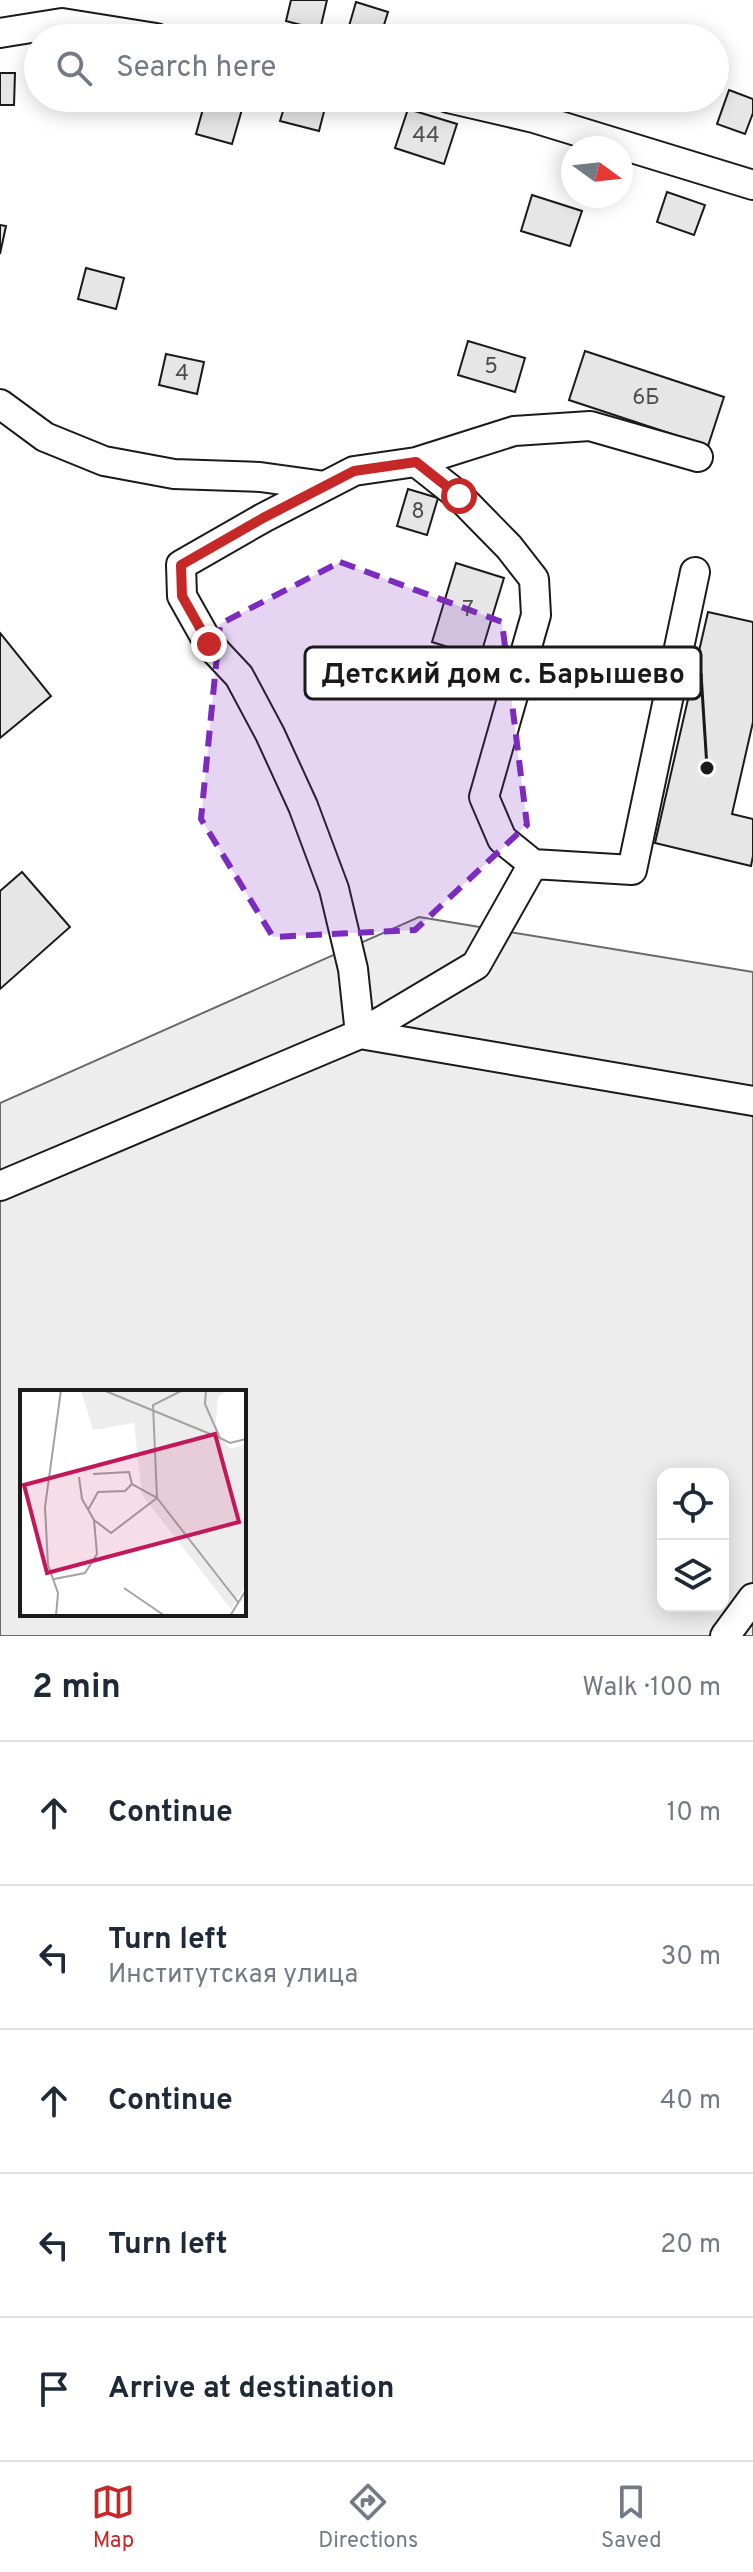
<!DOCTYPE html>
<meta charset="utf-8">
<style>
:root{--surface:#fff;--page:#f2f2f3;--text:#1f2937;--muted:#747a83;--line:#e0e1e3;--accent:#c62828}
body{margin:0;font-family:Overpass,sans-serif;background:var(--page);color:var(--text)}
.controls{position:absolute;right:24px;bottom:24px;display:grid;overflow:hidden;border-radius:16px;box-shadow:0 4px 20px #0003}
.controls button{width:72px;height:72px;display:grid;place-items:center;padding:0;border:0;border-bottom:2px solid var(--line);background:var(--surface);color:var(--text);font:40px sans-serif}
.compass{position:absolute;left:561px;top:136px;width:72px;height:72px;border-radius:50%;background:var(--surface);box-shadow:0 4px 20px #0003;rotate:105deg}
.stop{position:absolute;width:24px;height:24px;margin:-18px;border:6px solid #c62828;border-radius:50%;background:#fff}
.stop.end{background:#c62828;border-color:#fff;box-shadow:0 2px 8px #0008}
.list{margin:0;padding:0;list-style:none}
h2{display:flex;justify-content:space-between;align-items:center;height:104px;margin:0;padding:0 32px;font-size:34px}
h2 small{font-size:26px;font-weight:400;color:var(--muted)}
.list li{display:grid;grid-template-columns:52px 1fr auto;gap:24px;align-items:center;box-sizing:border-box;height:144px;padding:0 32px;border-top:2px solid var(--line)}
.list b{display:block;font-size:30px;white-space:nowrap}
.list p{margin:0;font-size:26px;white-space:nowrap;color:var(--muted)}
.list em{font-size:26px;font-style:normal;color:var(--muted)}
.icon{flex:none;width:44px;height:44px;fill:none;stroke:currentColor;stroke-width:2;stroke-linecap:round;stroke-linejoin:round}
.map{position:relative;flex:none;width:753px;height:1636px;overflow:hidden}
.search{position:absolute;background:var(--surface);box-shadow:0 4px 20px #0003;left:24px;right:24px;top:24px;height:88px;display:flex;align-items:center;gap:20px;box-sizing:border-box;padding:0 28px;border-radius:44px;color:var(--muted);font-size:30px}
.sheet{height:824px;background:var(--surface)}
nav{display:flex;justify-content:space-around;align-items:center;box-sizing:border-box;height:112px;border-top:2px solid var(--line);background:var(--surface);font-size:22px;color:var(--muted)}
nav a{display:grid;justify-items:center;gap:4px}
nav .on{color:var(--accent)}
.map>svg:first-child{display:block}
</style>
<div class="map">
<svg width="753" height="1636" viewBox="0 0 753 1636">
<rect width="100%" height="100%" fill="#fff"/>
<path fill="#ededed" stroke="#6a6a6a" stroke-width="2" fill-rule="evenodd" d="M419 917 753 972V1636H0V1103ZM22 1392H244V1614H22ZM663 1474H723V1606H663Z"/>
<path fill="#e6e6e6" stroke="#1a1a1a" stroke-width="2" d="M291 0H327L320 30 286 21Z
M356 2 388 12 380 38H364L347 33Z
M458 30 484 37V38H456Z
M0 73H15L14 105H0Z
M729 90 753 99V113L745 134 717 124Z
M206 98 245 99 232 144 196 134Z
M287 98 327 100 319 131 280 121Z
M408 109 457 124 444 164 395 148Z
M667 192 705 205 694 235 657 222Z
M532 195 582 211 570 246 521 231Z
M0 225 6 226 0 254Z
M86 268 124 278 116 309 78 299Z
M468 341 525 358 515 392 458 375Z
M585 351 724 397 708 446 569 400Z
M166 354 204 362 197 394 159 385Z
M408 489 438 498 427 535 397 526Z
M456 563 504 578 480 657 432 642Z
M708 612 753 622V722L732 814 753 819V856L751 866 655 843Z
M0 633 51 696 0 738Z
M22 872 70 927 0 989V891Z"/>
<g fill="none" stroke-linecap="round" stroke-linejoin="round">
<g stroke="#1a1a1a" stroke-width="32">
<path id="minor" d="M0 33 62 23 156 38
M448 98 534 118 753 185
M0 404 45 437 104 461 174 474 260 477 325 486 354 471 416 462 514 431 590 426 698 457
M416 462 459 496 509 547 534 579 536 615 484 797 502 839 533 864
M325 486 263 518 181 565 182 596 209 644 239 676 270 734 303 806 334 889 353 969 360 1034 476 965 533 864 632 870 695 572
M0 1186 360 1034 753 1101
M725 1636 753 1598"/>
</g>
<use href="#minor" stroke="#fff" stroke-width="28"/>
</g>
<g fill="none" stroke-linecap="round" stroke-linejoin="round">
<path stroke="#c62828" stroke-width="10" d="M209 644 182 596 181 565 263 518 354 471 416 462 459 496"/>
</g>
<path fill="#7b2cbf" fill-opacity="0.2" stroke="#7b2cbf" stroke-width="6" stroke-dasharray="16 10" stroke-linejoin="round" d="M340 562 502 622 527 825 415 930 273 937 201 819 220 624Z"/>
<g text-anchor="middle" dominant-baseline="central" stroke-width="6" stroke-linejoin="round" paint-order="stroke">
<g font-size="22" fill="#4d4d4d">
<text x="426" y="136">44</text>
<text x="491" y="367">5</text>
<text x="182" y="374">4</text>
<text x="646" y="398">6Б</text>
<text x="418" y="512">8</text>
<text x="468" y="610">7</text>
</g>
</g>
<g transform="translate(20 1390)">
<rect width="226" height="226" fill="#fff"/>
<path d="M61 0H209L198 7 195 40 210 59 226 54V195L211 219 122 105 114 33 73 40Z" fill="#ededed"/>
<path fill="none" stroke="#a3a3a3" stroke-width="2" d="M83 0 200 48M163 0 133 15 137 108 218 212M186 0 185 14 200 48 210 53 226 49M73 84 109 82 112 94 137 108 91 143 74 130M68 120 78 102 105 101 112 94M34 189 65 183 77 164 74 130 62 109 59 87M104 198 145 226M36 226 38 203 28 175 25 117 41 0M210 226 226 200"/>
<path fill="#c2185b" fill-opacity="0.15" stroke="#c2185b" stroke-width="4" d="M195 44 219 132 27 183 4 95Z"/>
<rect width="226" height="226" fill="none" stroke="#1a1a1a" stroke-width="4"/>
</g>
<path fill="none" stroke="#1a1a1a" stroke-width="3" d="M707 768L701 673"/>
<circle fill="#1a1a1a" stroke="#fff" stroke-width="3" cx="707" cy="768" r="8"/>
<rect fill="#fff" stroke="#1a1a1a" stroke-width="3" x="305" y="647" width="396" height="52" rx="8"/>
<g font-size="28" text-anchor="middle" font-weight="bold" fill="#1a1a1a">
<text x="503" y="683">Детский дом с. Барышево</text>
</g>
</svg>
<div class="controls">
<button><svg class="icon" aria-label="locate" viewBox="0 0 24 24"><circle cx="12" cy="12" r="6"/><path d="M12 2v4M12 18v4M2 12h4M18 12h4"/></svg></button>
<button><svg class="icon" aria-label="layers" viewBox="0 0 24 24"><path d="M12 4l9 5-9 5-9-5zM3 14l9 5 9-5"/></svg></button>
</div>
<svg class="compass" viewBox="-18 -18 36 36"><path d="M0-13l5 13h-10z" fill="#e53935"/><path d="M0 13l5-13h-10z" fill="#747a83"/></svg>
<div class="stop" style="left:459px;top:496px"></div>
<div class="stop end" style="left:209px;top:644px"></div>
<div class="search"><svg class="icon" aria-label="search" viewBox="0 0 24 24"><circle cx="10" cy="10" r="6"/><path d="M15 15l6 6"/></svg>Search here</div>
</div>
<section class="sheet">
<h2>2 min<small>Walk · 100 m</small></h2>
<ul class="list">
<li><svg class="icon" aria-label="ahead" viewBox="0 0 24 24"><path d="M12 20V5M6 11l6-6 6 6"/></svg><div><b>Continue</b></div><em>10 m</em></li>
<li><svg class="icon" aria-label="left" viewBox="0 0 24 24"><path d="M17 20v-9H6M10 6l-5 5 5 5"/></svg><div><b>Turn left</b><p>Институтская улица</p></div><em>30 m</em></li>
<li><svg class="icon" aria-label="ahead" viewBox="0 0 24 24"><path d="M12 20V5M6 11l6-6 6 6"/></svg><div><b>Continue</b></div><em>40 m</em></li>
<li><svg class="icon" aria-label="left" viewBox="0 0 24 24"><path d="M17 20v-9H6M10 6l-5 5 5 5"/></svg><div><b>Turn left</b></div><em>20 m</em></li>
<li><svg class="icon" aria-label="arrive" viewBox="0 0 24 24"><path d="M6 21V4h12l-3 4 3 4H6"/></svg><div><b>Arrive at destination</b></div></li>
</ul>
</section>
<nav>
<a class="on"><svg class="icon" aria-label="map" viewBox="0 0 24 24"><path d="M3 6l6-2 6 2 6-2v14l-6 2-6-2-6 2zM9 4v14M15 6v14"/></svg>Map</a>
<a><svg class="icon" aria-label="directions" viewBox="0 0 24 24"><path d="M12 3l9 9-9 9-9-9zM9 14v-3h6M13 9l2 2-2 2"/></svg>Directions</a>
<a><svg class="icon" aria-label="saved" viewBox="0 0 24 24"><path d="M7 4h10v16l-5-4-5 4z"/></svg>Saved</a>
</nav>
